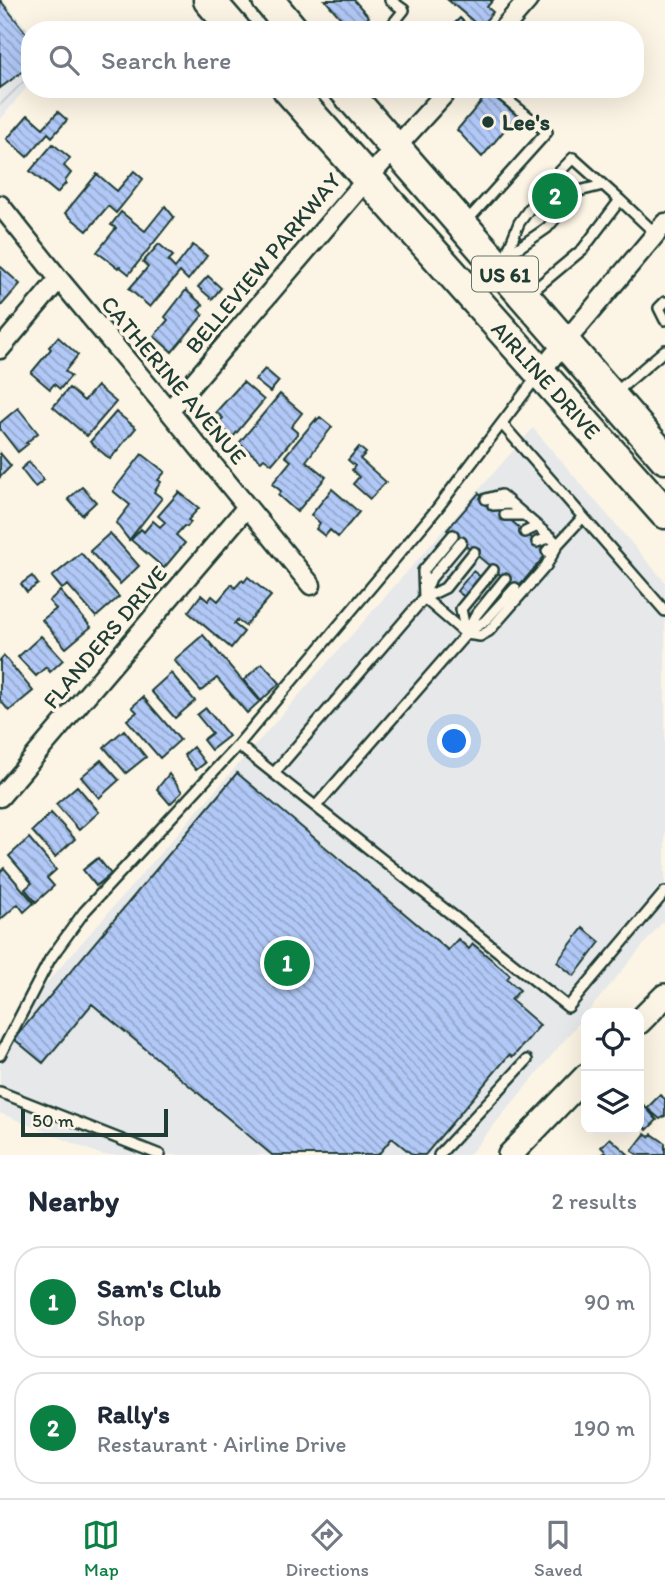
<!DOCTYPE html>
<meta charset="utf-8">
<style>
:root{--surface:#fff;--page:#f2f2f3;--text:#1f2937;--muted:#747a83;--line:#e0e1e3;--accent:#0b8043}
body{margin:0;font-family:Itim,sans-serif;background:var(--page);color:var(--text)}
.controls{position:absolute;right:21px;bottom:21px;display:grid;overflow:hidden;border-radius:14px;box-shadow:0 7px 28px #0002}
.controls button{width:63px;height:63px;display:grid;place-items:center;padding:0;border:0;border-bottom:2px solid var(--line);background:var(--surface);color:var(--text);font:35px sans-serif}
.scale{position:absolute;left:21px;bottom:18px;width:147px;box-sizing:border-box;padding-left:7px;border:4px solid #1f3d34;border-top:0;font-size:19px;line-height:24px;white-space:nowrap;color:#1f3d34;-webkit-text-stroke:5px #fcf5e5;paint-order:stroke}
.you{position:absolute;left:455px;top:742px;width:24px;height:24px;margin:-18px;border:5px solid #fff;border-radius:50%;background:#1a73e8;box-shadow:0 0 0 10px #1a73e833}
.badge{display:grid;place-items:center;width:46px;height:46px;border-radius:50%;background:var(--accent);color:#fff;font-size:23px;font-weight:700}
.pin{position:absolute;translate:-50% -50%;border:4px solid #fff;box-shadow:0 2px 7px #0006}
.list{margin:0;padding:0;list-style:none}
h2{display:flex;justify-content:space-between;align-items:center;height:91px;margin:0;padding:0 28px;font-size:30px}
h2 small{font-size:23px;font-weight:400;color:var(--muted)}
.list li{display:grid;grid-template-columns:46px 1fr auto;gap:21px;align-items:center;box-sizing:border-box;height:112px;margin:0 14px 14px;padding:0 14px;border:2px solid var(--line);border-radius:28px}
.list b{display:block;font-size:26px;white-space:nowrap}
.list p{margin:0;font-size:23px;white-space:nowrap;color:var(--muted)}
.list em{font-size:23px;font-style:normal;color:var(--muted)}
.icon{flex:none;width:38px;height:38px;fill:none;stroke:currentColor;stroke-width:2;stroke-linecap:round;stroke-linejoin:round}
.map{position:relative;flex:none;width:665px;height:1155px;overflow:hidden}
.search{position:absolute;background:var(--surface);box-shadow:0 7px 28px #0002;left:21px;right:21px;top:21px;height:77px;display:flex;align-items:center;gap:18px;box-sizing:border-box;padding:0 24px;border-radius:28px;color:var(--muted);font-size:26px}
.sheet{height:343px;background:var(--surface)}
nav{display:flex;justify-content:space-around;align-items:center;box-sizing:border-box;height:98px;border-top:2px solid var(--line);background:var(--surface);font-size:19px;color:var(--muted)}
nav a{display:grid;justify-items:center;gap:4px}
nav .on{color:var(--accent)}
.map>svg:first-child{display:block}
</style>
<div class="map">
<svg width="665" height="1155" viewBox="0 0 665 1155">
<defs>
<pattern id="industrial-furrows" width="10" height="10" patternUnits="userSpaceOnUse" patternTransform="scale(1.75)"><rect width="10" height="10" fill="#e6e8ea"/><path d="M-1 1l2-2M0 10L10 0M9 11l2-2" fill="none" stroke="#c5c8c9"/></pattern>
<pattern id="building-back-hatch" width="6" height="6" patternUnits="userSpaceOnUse" patternTransform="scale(1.75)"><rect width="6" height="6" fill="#b2c9f7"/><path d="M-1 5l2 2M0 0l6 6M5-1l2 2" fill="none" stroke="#90a4c9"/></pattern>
</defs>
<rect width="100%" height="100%" fill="#fcf5e5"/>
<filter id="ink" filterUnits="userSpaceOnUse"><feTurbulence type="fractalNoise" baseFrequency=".0143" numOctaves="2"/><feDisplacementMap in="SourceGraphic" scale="14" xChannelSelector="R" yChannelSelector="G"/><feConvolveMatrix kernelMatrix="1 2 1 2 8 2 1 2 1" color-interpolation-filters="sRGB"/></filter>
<g filter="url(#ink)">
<path fill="#e6e8ea" d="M533 428 665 582V919L469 1155H102L0 1113V1036Z"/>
<path fill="url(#industrial-furrows)" d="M0 0H3L30 32V83L0 120Z"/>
<path fill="url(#building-back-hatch)" stroke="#1f3d34" stroke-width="2" d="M0 0 30 38V66L0 88Z
M325 0H354L369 17 354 30H351Z
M448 0H493L487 7 493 12 480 27Z
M460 18 471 28 469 30H448Z
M497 96 518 114 482 157 457 130 485 97Z
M58 112 67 120 52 137 48 133 27 157 7 139 28 115 43 128Z
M53 144 70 158 64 166 71 173 65 181 66 183 57 193 30 171Z
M134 171 143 179 129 197 116 213 108 206 87 231 65 213 97 174 117 191Z
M565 174 574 182 544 217 543 216 541 218 535 213 536 211 535 210Z
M165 206 174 217 129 274 119 266 118 268 97 252 116 228 111 225 121 212 145 231Z
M159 244 173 256 168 261 175 268 193 245 207 256 188 280 180 272 150 307 129 289 148 267 143 262Z
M1 267 20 284 0 307V268Z
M208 276 221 288 212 299 198 287Z
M186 290 203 305 198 310 203 315 172 352 154 336 168 320 165 317Z
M58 337 78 355 65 371 71 376 60 389 54 384 50 389 31 373 51 349 49 347Z
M265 369 279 381 270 392 255 380Z
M243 382 264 400 233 437 217 424 223 418 216 412Z
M97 386 116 402 87 436 53 407 69 388 84 401Z
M280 394 302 413 291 427 298 433 272 464 264 458 261 461 239 443Z
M18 408 38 433 26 443 28 444 18 452 0 429V423Z
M116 412 136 428 110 459 90 442Z
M320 417 332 427 306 461 326 477 297 512 278 495 281 491 272 484 291 461 285 456 316 419V421Z
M359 447 366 453 360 459 386 482 370 499 353 484 359 477 352 470 355 466 348 460Z
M0 453 11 466 0 477Z
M142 454 165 472 158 480 161 482 154 492 162 498 129 540 116 523 130 505 113 491Z
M29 462 44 480 35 487 21 469Z
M82 487 96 502 82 515 68 499Z
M332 489 359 512 338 537 330 530 325 536 316 529 320 523 311 515Z
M179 492 199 508 188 520 191 522 187 527 184 526 176 535 185 543 164 568 131 540 141 529 144 532 153 521 160 527 165 522 158 516Z
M479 493 548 552 517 589 447 530Z
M110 533 139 566 120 584 90 551Z
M81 553 119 597 96 617 68 585 62 589 52 577Z
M473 571 482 578 466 598 457 591Z
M32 576 38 584 27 592 21 584Z
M248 577 271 596 245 626 237 620 234 624 244 632 231 648 188 612 201 595 208 601 212 596 218 601 232 584 235 588 242 580 244 582Z
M60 591 91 627 66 648 42 620 56 609 49 601Z
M203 635 260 701 247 713 217 678 201 691 174 660Z
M41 636 63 660 50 672 46 667 36 676 18 657Z
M4 656 33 691 9 711 0 700V660Z
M262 663 280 683 261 701 244 680Z
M171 673 195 701 175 718 151 691Z
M143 697 180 740 160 758 127 720 137 712 132 707Z
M206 708 229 736 211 750 203 740 212 733 197 715Z
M124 730 146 757 126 773 104 747Z
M193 747 205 763 196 770 184 755Z
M101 760 119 780 99 798 81 777Z
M237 773 448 950 458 939 469 949 473 944 510 975 507 979 520 990 511 1000 540 1025 513 1057 509 1055 425 1155H413L392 1138 378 1155H272L92 1004 43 1063 14 1039Z
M169 774 182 792 170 804 157 789Z
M77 786 99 812 79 830 56 804Z
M51 813 75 839 55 857 32 831Z
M29 838 56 870 47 878 54 886 36 902 25 889 32 883 9 856Z
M98 858 111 874 96 886 83 870Z
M4 868 34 903 24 912 18 904 0 920V872Z
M583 928 600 942 574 976 557 962Z
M660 1095 665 1099V1116L660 1119 647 1108Z
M639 1100 657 1120 647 1130 639 1121Z
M645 1134 649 1137 652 1134 665 1143V1155H638L632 1151Z
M610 1138 628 1154 626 1155 603 1154 606 1152 601 1147Z"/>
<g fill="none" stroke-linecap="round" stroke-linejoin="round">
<g stroke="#1f3d34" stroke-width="14">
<path id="service" d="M388 30 404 10 390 0
M620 200 656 234
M466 222 547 132 494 89
M505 257 547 228 579 191 603 185
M503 263 519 223 545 187 573 158 620 200 583 249 529 294
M665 302 659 308 665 320
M536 378 436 510 238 745 568 1007 665 892
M615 393 665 350
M502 424 665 611
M486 499 501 495 558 544 547 551
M493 505 511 504
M505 515H524
M525 532 538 526
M537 542 551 537
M425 593 431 578 461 542
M424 598 423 571 453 535
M424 598 445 588 474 552
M467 633 485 621 515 588
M466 634 461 609 493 570
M274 773 424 598 466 634 480 636 489 631 546 566 558 544 583 517
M316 806 466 634 476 615 505 579
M0 1055 50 959 84 912 238 745
M0 1092 160 1155
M439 1155 527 1060"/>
</g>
<g stroke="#1f3d34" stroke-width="23">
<path id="minor" d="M502 30 528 0
M0 205 59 279 169 411 311 585
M0 349 59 279
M539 373 665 223
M169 411 367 179 449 89
M0 797 247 507"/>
</g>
<g stroke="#1f3d34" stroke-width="28">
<path id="tertiary" d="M639 1022 665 996
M510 1155 586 1076"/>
</g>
<g stroke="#1f3d34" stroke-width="35">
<path id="trunk" d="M209 0 235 30
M268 0 293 30
M288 89 665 513
M344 89 665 458"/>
</g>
<use href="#service" stroke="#fcf5e5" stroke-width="9"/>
<use href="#minor" stroke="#fcf5e5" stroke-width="18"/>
<use href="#tertiary" stroke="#fcf5e5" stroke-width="23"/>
<use href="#trunk" stroke="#fcf5e5" stroke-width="30"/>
</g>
</g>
<circle fill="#1f3d34" stroke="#fcf5e5" stroke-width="2.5" cx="488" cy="122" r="7"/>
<g text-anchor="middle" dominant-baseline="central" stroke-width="7" stroke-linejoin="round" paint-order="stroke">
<rect fill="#fcf5e5" stroke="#617469" stroke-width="2" x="472" y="256.5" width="66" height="35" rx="5"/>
<g font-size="21" font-weight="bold" fill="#1f3d34">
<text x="505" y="274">US 61</text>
</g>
<g font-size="23" font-weight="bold" fill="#1f3d34" stroke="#fcf5e5" text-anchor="start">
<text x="502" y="122">Lee's</text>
</g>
<g font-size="23" fill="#1f3d34" stroke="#fcf5e5">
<text transform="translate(263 263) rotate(-50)">BELLEVIEW PARKWAY</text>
<text transform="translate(174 380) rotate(50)">CATHERINE AVENUE</text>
<text transform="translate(546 380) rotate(48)">AIRLINE DRIVE</text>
<text transform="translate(105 637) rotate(-50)">FLANDERS DRIVE</text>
</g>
</g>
</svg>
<div class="controls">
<button><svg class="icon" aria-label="locate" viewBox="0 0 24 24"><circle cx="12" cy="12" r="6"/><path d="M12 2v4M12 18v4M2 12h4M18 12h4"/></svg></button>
<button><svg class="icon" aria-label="layers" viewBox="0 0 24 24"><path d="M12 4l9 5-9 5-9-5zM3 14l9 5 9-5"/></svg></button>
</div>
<div class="scale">50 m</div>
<div class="you"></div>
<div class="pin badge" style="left:287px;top:963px">1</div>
<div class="pin badge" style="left:555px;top:196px">2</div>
<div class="search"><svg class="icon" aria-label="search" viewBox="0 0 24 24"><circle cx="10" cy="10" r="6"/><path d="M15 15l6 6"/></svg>Search here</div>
</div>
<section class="sheet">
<h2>Nearby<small>2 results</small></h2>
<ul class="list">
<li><span class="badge">1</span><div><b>Sam's Club</b><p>Shop</p></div><em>90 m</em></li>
<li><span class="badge">2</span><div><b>Rally's</b><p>Restaurant · Airline Drive</p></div><em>190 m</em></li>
</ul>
</section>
<nav>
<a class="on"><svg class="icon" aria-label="map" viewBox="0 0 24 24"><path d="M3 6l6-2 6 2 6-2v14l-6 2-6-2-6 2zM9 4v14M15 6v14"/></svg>Map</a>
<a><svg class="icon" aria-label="directions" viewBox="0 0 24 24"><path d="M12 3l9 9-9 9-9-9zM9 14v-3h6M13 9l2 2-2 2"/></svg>Directions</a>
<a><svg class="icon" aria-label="saved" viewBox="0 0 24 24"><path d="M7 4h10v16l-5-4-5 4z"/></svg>Saved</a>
</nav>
